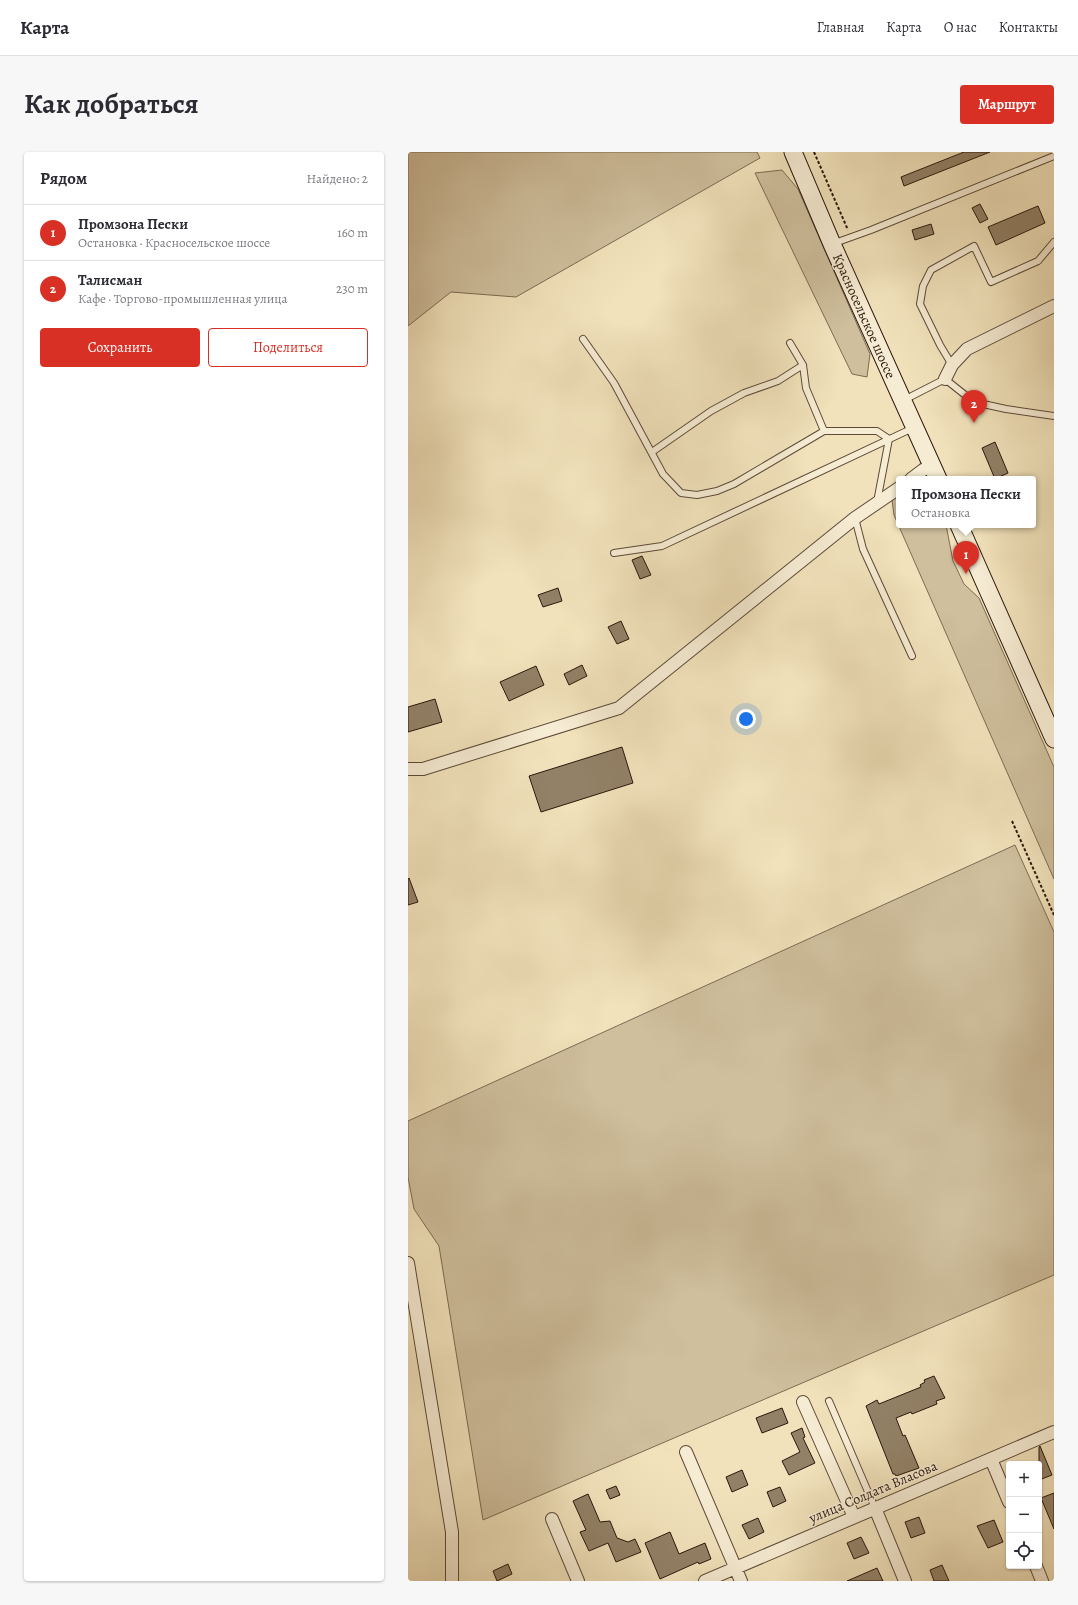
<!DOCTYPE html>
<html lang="ru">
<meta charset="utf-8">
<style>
:root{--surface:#fff;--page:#f7f7f7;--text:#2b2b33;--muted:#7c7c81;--line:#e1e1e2;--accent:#d93025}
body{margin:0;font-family:Alegreya,serif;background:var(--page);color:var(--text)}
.controls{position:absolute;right:12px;bottom:12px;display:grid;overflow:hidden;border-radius:4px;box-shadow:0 1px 3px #0004}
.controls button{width:36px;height:36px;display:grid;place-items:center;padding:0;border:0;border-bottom:1px solid var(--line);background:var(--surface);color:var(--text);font:20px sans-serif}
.you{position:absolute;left:338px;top:567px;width:14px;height:14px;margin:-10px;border:3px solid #fff;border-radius:50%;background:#1a73e8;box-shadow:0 0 0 6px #1a73e833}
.badge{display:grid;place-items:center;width:26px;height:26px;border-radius:50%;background:var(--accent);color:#fff;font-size:13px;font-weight:700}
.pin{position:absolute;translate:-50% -33px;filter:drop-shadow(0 1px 2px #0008)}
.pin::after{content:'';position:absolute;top:21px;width:14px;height:12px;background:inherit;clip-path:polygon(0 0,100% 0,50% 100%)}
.popup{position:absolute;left:488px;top:324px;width:140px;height:52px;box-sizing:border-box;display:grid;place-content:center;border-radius:4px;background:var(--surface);filter:drop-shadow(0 1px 3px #0005);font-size:13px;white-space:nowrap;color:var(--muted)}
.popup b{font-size:15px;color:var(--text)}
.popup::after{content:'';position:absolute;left:50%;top:100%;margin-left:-8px;border:8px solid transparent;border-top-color:var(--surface)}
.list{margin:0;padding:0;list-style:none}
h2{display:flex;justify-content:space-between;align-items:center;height:52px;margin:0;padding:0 16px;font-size:17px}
h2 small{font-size:13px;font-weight:400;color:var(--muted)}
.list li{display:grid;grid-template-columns:26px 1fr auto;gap:12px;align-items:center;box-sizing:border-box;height:56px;padding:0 16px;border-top:1px solid var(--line)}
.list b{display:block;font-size:15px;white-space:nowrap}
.list p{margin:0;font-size:13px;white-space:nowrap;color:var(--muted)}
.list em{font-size:13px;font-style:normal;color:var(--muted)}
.actions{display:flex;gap:8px;padding:12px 16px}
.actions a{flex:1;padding:9px 0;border:1px solid var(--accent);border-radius:4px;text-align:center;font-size:14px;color:var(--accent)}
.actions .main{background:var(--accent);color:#fff}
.icon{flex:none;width:22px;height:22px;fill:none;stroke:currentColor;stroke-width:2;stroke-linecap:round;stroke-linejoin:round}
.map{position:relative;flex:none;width:646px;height:1429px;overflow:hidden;border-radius:4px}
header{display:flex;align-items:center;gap:24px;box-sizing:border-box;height:56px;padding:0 20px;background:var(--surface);border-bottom:1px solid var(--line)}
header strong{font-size:19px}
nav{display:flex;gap:22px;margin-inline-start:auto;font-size:14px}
.intro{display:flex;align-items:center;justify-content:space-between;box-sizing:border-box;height:96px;padding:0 24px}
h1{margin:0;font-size:28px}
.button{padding:10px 18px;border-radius:4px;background:var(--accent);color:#fff;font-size:14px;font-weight:700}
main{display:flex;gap:24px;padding:0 24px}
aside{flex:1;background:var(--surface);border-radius:4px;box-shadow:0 1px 3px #0004}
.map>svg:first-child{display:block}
</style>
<header>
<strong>Карта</strong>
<nav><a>Главная</a><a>Карта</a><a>О нас</a><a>Контакты</a></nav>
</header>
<div class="intro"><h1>Как добраться</h1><a class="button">Маршрут</a></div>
<main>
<aside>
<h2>Рядом<small>Найдено: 2</small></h2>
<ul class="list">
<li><span class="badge">1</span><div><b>Промзона Пески</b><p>Остановка · Красносельское шоссе</p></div><em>160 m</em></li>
<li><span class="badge">2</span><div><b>Талисман</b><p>Кафе · Торгово-промышленная улица</p></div><em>230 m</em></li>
</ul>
<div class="actions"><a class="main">Сохранить</a><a>Поделиться</a></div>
</aside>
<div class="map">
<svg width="646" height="1429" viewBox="0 0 646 1429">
<rect width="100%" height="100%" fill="#f1e2bb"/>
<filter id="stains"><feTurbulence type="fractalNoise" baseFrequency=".005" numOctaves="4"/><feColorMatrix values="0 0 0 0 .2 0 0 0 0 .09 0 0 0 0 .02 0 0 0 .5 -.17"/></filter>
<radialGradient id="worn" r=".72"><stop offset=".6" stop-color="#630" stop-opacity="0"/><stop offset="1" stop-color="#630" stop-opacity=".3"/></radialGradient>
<path fill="#cfbf9d" stroke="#7d6b54" d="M0 0H349L352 6 108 145 43 140 0 174Z
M374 18 390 37 462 202 459 225 444 222 347 21Z
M491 343V373H538L545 409 556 432 571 446 646 615V727L486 363 484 348Z
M607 693 646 780V1123L75 1368 31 1094 6 1057 0 1025V969Z"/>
<path fill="#928167" stroke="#2b170c" d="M556 0H582L496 34 493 25Z
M572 52 580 67 572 71 564 56Z
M630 54 637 71 588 93 580 75Z
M523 72 526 82 507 88 504 78Z
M587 290 600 321 587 327 574 296Z
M234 404 243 423 232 427 224 408Z
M150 436 154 449 135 455 130 443Z
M213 469 221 487 209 492 200 475Z
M174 513 179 524 161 533 156 522Z
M128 514 136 533 101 549 92 530Z
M27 547 34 570 0 580V555Z
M214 595 225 631 133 660 121 624Z
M1 726 10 750 0 753V727Z
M526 1224 537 1246 528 1249 529 1252 504 1262 503 1260 488 1266 495 1284 497 1283 511 1316 488 1324 487 1322H485L458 1254 469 1248 471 1252 513 1235 512 1233 517 1230 516 1228Z
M374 1256 380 1271 354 1281 348 1266Z
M394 1276 397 1285 395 1286 407 1311 381 1323 374 1309 392 1300 383 1281Z
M632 1294 644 1323 631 1328V1295Z
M334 1318 340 1333 324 1340 318 1325Z
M208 1334 212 1343 202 1347 198 1338Z
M372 1335 378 1349 365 1355 359 1340Z
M646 1341V1377L633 1346Z
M180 1342 192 1370 202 1369 209 1386 220 1390 227 1387 233 1400 208 1410 200 1391 181 1399 172 1380 178 1378 165 1349Z
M511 1365 517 1381 503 1386 497 1370Z
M350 1366 356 1380 341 1387 334 1373Z
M586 1368 595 1390 580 1396 569 1374Z
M262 1380 271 1402 297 1391 303 1407 291 1412 290 1410 252 1427 237 1391Z
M453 1385 461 1401 446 1407 439 1391Z
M100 1412 104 1422 89 1429 85 1419Z
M534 1413 541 1429H526L522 1418Z
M469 1416 475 1429H439Z"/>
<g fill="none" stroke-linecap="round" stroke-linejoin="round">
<g stroke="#5c4a38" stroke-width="8">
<path id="lane" d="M424 92 463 78 646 4
M175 187 206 231 255 322 273 341 289 343 309 339 326 332 416 279H469L481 287 469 350
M382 191 395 213 398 236 416 279
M544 213 532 193 512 152 515 134 523 118 566 94 583 130 630 109 646 90
M496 248 537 227 566 250 598 257 646 264
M244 300 303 259 336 241 370 229 395 213
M447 366 455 397 504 504
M206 401 254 394 505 276
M421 1249 467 1356"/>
</g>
<g stroke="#5c4a38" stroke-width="14">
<path id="street" d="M537 227 544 213 559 197 646 154
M503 327 515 318 524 314
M0 617H15L211 556 447 366 491 336
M0 1111 44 1380V1429
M395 1250 446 1365
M278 1300 333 1429
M583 1307 601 1350
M467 1356 497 1429
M144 1367 170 1429
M628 1414 634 1429
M297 1429 646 1280"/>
</g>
<g stroke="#2b170c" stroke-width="19">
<path id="secondary" d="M385 0 424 92 530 327
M551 373 646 587"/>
</g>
<path stroke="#2b170c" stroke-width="2" stroke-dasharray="3 2" stroke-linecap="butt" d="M406 0 440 78
M604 669 646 763"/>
<use href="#lane" stroke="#f6ecd3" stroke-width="6"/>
<use href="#street" stroke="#f6ecd3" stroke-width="12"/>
<use href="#secondary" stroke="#f6ecd3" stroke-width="17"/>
</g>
<g text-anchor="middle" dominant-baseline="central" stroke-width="3" stroke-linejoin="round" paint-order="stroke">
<g font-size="14" fill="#2b170c" stroke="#f6ecd3">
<text transform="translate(456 164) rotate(66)">Красносельское шоссе</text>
<text transform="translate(465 1340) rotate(-23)">улица Солдата Власова</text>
</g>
</g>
<rect width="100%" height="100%" filter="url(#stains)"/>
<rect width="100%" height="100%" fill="url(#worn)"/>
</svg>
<div class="controls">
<button>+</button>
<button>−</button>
<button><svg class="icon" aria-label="locate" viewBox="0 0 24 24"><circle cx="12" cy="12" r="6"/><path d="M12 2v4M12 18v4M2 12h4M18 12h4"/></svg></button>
</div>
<div class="you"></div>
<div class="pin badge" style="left:558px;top:422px">1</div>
<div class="popup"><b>Промзона Пески</b>Остановка</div>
<div class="pin badge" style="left:566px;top:271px">2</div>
</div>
</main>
